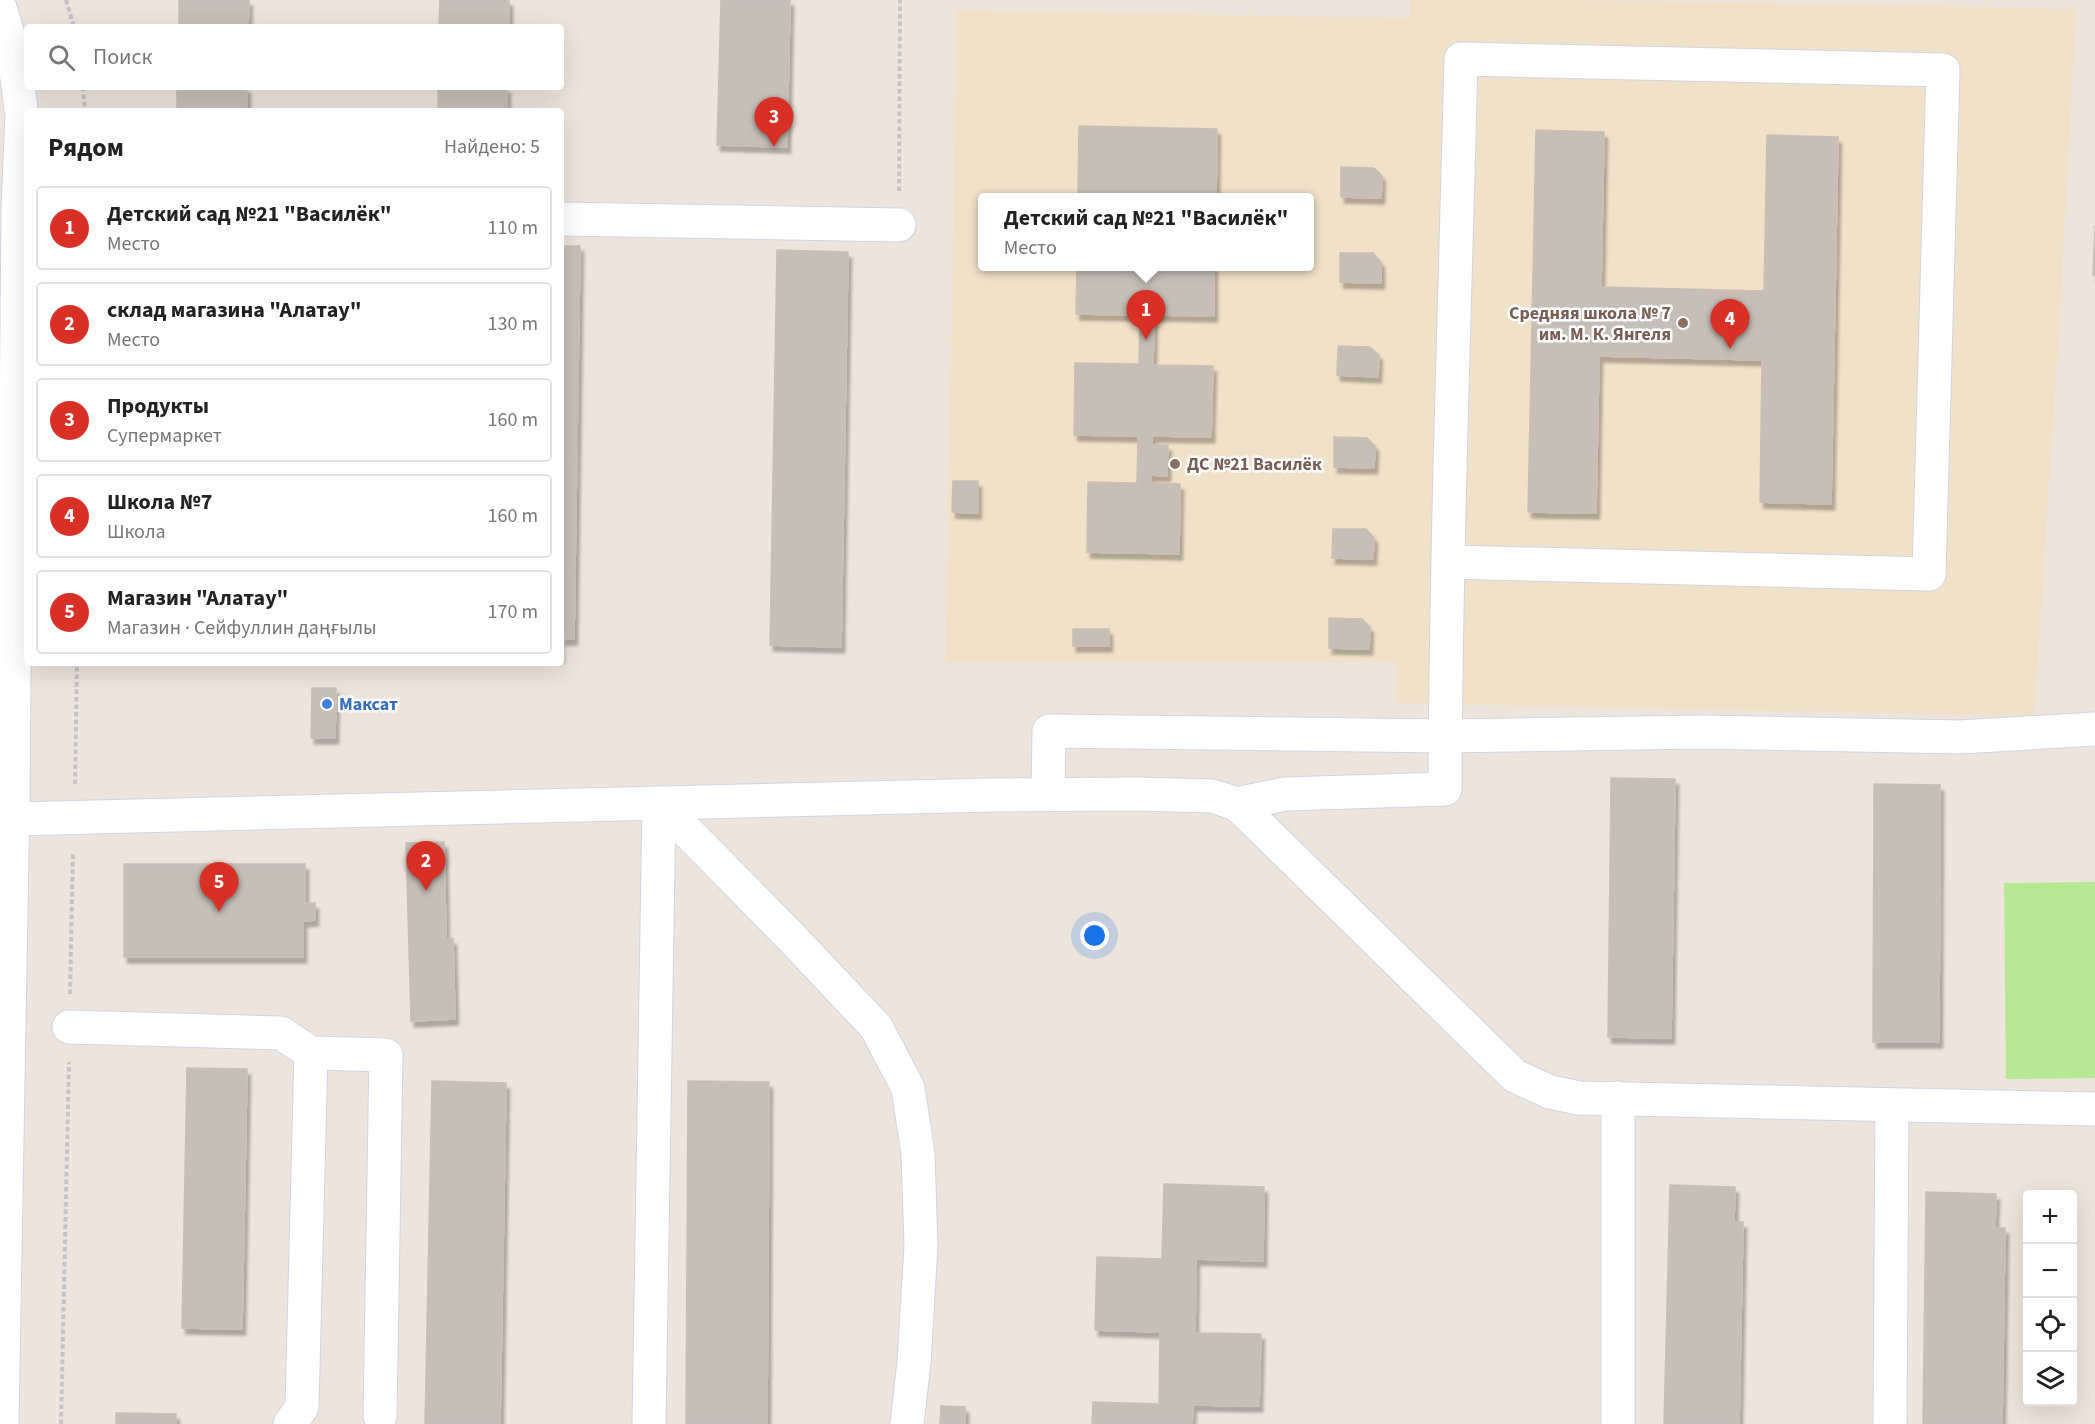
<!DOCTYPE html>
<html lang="ru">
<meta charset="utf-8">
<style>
:root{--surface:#fff;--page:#f6f6f6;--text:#222;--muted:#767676;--line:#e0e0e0;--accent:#d93025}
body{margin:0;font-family:"Source Sans 3",sans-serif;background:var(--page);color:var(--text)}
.controls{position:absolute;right:18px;bottom:18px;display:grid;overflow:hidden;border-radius:6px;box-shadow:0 6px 24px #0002}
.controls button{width:54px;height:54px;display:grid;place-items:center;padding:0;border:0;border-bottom:2px solid var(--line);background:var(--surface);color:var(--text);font:30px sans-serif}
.you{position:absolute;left:1095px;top:936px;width:21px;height:21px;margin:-15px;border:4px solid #fff;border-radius:50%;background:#1a73e8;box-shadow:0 0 0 9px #1a73e833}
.badge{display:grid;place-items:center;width:39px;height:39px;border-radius:50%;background:var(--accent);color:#fff;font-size:20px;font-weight:700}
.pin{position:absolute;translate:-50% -50px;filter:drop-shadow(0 2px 3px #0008)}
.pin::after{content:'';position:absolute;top:32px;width:21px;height:18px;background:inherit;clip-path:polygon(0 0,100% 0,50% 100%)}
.popup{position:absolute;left:978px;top:193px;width:336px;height:78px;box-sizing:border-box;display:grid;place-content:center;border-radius:6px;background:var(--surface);filter:drop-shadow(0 2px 4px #0005);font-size:20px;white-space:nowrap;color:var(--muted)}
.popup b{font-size:22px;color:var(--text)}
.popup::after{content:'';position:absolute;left:50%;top:100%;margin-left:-12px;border:12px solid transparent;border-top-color:var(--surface)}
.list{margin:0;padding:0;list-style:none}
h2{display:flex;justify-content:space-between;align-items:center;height:78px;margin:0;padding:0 24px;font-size:26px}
h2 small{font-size:20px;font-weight:400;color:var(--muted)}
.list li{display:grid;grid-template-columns:39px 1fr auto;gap:18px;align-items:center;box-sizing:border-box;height:84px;margin:0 12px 12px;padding:0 12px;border:2px solid var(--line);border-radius:6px}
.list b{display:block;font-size:22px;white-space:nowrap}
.list p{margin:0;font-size:20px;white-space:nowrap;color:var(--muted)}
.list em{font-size:20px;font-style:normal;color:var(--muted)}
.icon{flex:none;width:33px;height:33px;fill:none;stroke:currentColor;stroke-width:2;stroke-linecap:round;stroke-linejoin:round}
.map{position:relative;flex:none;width:2095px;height:1424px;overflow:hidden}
.search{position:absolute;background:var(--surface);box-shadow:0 6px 24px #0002;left:24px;top:24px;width:540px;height:66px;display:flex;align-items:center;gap:15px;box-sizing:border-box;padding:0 21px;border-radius:6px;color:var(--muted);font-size:22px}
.panel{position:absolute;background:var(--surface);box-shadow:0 6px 24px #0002;left:24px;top:108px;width:540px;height:558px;border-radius:6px}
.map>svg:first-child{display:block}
</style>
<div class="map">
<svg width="2095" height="1424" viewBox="0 0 2095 1424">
<defs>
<filter id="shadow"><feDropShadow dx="3.5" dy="6" stdDeviation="1.5" flood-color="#0004"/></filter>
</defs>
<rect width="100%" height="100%" fill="#ede4db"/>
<path fill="#f0e1c9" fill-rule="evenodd" d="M1410 0H1574L2076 9 2059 327 2034 716 1396 703 1397 662H946L957 11 1410 18ZM982 198H1310V266H982Z"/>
<path fill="#b6e893" d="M2095 882V1078L2006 1079 2004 883Z"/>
<path fill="#c5bfb7" stroke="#c9c0b4" stroke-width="1.5" filter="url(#shadow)" d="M179 0H249L248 27H179Z
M440 0H509V27H439Z
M721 0H790L787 147 717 145Z
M177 87H247V111H177Z
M438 87H507V111H438Z
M1079 126 1217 129 1216 197 1142 198V196L1078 195Z
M1536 130 1604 132 1601 287 1764 291 1767 135 1838 137 1831 504 1760 502 1762 360 1599 356 1596 513 1528 512Z
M1341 167 1374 168 1382 176 1381 198 1341 197Z
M2095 226V275H2093Z
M561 246H580L574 639H561V658Z
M777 250 848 252 841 647 770 645Z
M1340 253H1373L1381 262V283L1340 282Z
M1077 266H1214V316L1154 315 1153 365 1213 366 1211 437 1152 436V445H1168L1167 476 1151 475V483L1180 484 1179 554 1087 552 1088 482 1137 483 1138 436 1074 435 1075 363 1139 364 1140 315 1076 314Z
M1338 346 1370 347 1379 355 1378 377 1337 375Z
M1334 437 1367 438 1375 446 1374 468 1334 467Z
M953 481H978V513L952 512Z
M1333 529H1366L1374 538 1373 559 1332 558Z
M1329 618 1362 619 1370 627 1369 649 1329 648Z
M1073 629H1109V646H1073Z
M312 688H336L335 738H311Z
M1611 778 1675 779 1671 1038 1608 1037Z
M1874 784 1940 785 1939 1042H1873Z
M444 842 446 939H453L455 1019 411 1021 406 843Z
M124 864H305V903H315V920L303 921V957H124Z
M187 1068 247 1069 242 1329 182 1328Z
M432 1081 506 1083 500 1424H425Z
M688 1081 769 1082 767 1424H686Z
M1164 1184 1264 1187 1263 1261 1196 1259 1195 1333 1261 1334 1259 1406 1193 1405 1192 1424H1092L1093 1402 1159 1404 1160 1332 1095 1330 1097 1257 1162 1259Z
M1670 1185 1735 1187 1734 1222H1743L1739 1424H1664Z
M1926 1192 1996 1194 1995 1228H2005L2002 1424H1923Z
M941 1406 965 1407V1424H940Z
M116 1413 176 1414V1424H116Z"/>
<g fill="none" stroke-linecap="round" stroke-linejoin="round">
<g stroke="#d0d5e4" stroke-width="35">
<path id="minor" d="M0 8 14 55 22 116 18 209 13 796 2 1424
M561 219 899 225
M1048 795 1049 731 1445 736 1702 732 1960 737 2095 729
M659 803 791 937 876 1027 908 1088 918 1154 921 1246 914 1362 907 1424
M1237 804 1285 794 1445 789C1446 546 1455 302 1461 59L1943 70 1929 574 1449 562
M13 819 991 795 1137 794 1212 796 1237 804 1515 1076 1550 1092 1579 1098 2095 1109
M69 1027 281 1033 311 1053 302 1407 290 1424
M311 1053 386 1055 380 1416
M1618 1098V1424
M649 1424 659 803
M1890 1424 1892 1105"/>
</g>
<path stroke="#c3c3c3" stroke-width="4" stroke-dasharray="4.5 3" stroke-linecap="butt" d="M66 0 74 27
M83 87 85 111
M899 191 900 0
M75 784 77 663
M70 994 73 852
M61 1424 69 1062"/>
<use href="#minor" stroke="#fff" stroke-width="33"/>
</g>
<g fill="#8d6e63" stroke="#fff" stroke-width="2">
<circle cx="1683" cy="323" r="6"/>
<circle cx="1175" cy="464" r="6"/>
</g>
<circle fill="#3f7fe0" stroke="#fff" stroke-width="2" cx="327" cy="704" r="6"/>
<g text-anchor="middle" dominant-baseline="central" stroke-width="5" stroke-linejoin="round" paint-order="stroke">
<g font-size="18" font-weight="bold" fill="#785e54" stroke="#fff" text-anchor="end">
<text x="1671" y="313">Средняя школа № 7<tspan x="1671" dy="21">им. М. К. Янгеля</tspan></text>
<text x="1187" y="464" text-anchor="start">ДС №21 Василёк</text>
</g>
<g font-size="18" font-weight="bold" fill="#366cbe" stroke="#fff" text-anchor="start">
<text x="339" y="704">Максат</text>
</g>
</g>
</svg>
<div class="controls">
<button>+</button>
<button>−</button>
<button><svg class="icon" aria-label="locate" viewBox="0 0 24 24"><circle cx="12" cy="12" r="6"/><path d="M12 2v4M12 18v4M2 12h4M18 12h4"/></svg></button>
<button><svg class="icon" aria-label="layers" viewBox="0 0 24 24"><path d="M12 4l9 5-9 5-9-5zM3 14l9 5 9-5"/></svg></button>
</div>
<div class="you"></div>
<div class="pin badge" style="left:1146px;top:340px">1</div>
<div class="popup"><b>Детский сад №21 &quot;Василёк&quot;</b>Место</div>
<div class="pin badge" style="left:426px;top:891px">2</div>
<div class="pin badge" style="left:774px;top:147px">3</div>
<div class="pin badge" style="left:1730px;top:349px">4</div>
<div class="pin badge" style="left:219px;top:912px">5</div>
<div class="search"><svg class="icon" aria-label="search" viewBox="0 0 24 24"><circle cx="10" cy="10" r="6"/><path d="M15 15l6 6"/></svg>Поиск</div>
<section class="panel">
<h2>Рядом<small>Найдено: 5</small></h2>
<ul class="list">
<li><span class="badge">1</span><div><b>Детский сад №21 &quot;Василёк&quot;</b><p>Место</p></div><em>110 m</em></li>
<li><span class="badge">2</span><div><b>склад магазина &quot;Алатау&quot;</b><p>Место</p></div><em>130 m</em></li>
<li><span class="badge">3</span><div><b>Продукты</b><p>Супермаркет</p></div><em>160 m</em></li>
<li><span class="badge">4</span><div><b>Школа №7</b><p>Школа</p></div><em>160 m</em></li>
<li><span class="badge">5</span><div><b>Магазин &quot;Алатау&quot;</b><p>Магазин · Сейфуллин даңғылы</p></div><em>170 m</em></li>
</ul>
</section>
</div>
